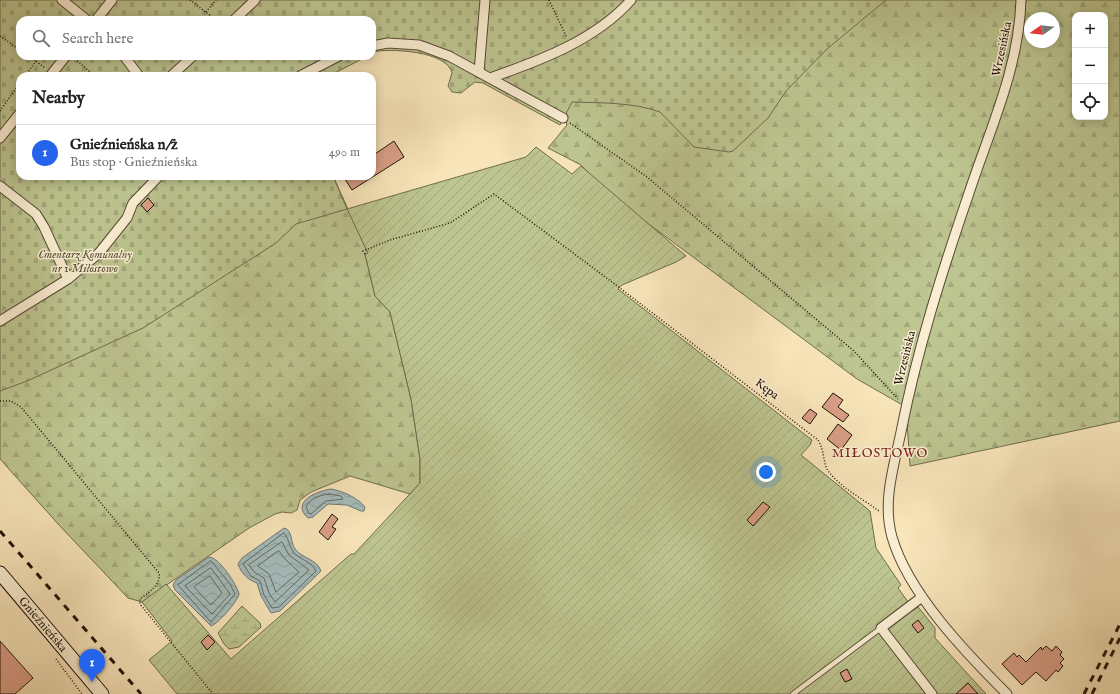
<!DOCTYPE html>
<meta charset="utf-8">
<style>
:root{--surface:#fff;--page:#f6f6f6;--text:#222;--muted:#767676;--line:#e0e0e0;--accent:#2563eb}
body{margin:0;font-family:"IM FELL English",serif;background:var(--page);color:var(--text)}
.controls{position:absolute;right:12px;top:12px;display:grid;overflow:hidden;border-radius:8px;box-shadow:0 2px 10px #0003}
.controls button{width:36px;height:36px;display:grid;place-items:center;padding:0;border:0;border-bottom:1px solid var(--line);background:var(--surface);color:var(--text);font:20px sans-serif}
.compass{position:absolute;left:1024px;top:12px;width:36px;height:36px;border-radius:50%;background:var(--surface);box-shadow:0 2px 10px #0003;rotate:256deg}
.you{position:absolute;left:766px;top:472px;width:14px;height:14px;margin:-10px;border:3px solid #fff;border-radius:50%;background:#1a73e8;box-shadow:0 0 0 6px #1a73e833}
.badge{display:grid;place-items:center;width:26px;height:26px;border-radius:50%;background:var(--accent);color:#fff;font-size:13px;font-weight:700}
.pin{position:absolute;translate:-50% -33px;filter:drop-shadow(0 1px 2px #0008)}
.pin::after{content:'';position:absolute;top:21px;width:14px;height:12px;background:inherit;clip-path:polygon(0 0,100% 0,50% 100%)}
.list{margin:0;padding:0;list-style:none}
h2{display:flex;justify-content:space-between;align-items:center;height:52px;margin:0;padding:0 16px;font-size:17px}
h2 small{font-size:13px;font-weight:400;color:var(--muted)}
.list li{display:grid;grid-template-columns:26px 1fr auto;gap:12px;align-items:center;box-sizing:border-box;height:56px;padding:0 16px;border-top:1px solid var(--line)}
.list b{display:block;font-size:15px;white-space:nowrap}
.list p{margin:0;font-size:13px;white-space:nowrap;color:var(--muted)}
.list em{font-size:13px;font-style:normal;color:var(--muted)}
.icon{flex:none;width:22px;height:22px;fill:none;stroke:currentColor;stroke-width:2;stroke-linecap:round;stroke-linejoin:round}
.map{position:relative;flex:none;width:1120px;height:694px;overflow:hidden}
.search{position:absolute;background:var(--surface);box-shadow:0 2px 10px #0003;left:16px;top:16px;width:360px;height:44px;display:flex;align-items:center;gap:10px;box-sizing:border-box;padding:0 14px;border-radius:12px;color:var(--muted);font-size:15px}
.panel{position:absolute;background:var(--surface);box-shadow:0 2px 10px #0003;left:16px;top:72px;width:360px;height:108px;border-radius:12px}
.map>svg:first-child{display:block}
</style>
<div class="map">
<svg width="1120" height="694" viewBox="0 0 1120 694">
<defs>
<pattern id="forest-firs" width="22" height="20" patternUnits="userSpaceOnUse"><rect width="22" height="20" fill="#bdc590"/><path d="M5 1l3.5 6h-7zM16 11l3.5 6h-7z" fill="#a2a87b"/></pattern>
<pattern id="wetland-marsh" width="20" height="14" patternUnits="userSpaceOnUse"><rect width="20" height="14" fill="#bdc590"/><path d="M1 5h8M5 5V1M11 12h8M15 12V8" fill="none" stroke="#a2a87b"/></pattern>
<pattern id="cemetery-stones" width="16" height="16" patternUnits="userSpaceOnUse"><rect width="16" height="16" fill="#bdc590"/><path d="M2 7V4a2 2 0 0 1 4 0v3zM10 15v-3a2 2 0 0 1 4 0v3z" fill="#a2a87b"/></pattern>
<pattern id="garden-furrows" width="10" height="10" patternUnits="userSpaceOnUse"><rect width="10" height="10" fill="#bdc590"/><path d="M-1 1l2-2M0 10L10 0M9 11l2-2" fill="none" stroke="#a2a87b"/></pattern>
<pattern id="water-waves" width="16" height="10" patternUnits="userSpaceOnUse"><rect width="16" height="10" fill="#a4bcbc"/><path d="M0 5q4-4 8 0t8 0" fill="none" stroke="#8da1a0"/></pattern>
</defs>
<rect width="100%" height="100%" fill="#f8e5ba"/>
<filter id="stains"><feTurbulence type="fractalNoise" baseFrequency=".005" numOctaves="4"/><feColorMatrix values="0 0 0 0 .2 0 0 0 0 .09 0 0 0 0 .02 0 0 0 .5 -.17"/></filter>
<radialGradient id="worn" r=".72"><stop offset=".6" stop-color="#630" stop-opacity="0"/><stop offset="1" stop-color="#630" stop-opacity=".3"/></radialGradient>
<path fill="url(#forest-firs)" stroke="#6e6c4c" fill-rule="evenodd" d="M536 0H1120V421L910 466 906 407 857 379 607 193 581 165 548 148 567 125 562 109 372 20H225ZM1075 15H1105V117H1075ZM1030 18H1054V42H1030Z
M333 176 368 253 365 254 375 296 390 312 411 399 420 459V483L410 494 350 476 311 492 300 500 297 510 291 513 282 512 275 514 249 528 142 602 128 598 59 525 0 459V200Z"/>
<path fill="url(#wetland-marsh)" stroke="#6e6c4c" d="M242 606 260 623 261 627 239 647 229 649 224 644 218 633Z"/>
<path fill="url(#cemetery-stones)" stroke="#6e6c4c" d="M0 0H886L827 49 786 91 768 118 733 151 729 152 694 147 660 112C632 102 601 103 572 102L560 125 483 83 475 82 461 93 452 92 448 86 452 73C447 51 391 48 372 52V20H20V56H362L360 60 329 76H20V176H333L347 209 296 224 276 243 143 328 27 381 0 391Z"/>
<path fill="url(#garden-furrows)" stroke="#6e6c4c" d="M536 147 572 174 581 166 686 256 676 262 622 285 618 289 812 440 810 445 801 455 870 511 876 548 901 585 898 588 914 610 918 607 935 628V638L986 694H177L149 660 172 641 142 602 166 584 231 659 351 554H354L420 483V459L411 399 390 312 375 296 365 254 368 253 347 209 526 157Z"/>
<path fill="url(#water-waves)" stroke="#6f7874" d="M331 489C343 491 358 498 365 507L364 511H361L347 505 328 504 313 517 308 518C290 502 317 491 331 489Z
M284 528C293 530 290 542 295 549 303 559 317 559 321 571L280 611 271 613 261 596 257 583C248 580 241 573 238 564L242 558Z
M209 557C219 557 237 585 239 594 238 601 218 624 211 626L175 590 173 585 176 580Z"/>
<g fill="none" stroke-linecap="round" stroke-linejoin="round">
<path stroke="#626862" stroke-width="1" d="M329 494 341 496 343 499 326 501 311 514 309 513 306 507C309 499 320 495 329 494Z
M284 533C289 538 289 547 294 553 301 560 312 562 316 571L279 607 272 608 264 595 260 581 251 576 243 564Z
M282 542 289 555 309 570 275 602 269 593 264 578 254 572 249 565Z
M279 551 285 559 299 572 276 592 269 574 258 566Z
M211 561 230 584 235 594 211 622 178 585Z
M211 568 230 594 212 614 185 586Z
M210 576 222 593 211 605 194 587Z"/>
</g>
<path fill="#da9f87" stroke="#201308" d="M394 141 404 157 352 190 343 176H372V156Z
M148 198 154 205 147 212 141 205Z
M833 393 843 400 838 407 849 415 843 422 822 407Z
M810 409 817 414 810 424 802 418Z
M838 424 852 435 841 450 827 439Z
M763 502 770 507 753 526 747 520Z
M332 514 338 519 332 527 336 529 328 540 319 532Z
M918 620 924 628 918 633 912 625Z
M208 635 215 642 207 650 201 642Z
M0 641 33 678 15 694H0Z
M1046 646 1052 651 1056 646 1062 652 1060 655 1064 659 1060 663 1063 666 1058 672 1056 670 1046 681 1036 672 1022 685 1002 664 1014 653 1017 657 1019 655 1026 662 1041 647 1042 650Z
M847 669 852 679 845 682 840 673Z
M968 683 978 694H956Z"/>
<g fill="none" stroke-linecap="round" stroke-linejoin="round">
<g stroke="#564834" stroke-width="6">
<path id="lane" d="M793 694 881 628"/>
</g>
<g stroke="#564834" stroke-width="11">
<path id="street" d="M62 0 87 20
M96 20 112 0
M234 20 255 0
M372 46 388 43 419 45 449 56 563 118
M124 56 139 76
M479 72 485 0
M50 76 66 56
M171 76 193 56
M300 76 339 56
M490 78C539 61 596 40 631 0
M0 138 20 113
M0 186 36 214 44 227 68 279
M0 321 68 279 99 253 127 218 133 203 159 176
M922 597 881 628 932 694
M1007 694C966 653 908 593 892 537 882 502 894 466 901 432 917 350 942 272 969 193 990 129 1019 68 1021 0"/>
</g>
<g stroke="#201308" stroke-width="15">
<g id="secondary">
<path id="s1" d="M0 573 102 694"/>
</g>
</g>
<path stroke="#201308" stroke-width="1.5" stroke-dasharray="1 2" stroke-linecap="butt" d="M190 0 216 20
M549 0 566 36
M206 12 216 0
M65 20 68 17
M0 36 20 50
M29 56 45 68
M75 59 95 76
M25 76 40 56
M0 111 20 83
M570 123 647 177 854 351 898 399
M365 254 363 251 390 240 450 223 494 194 616 285 818 440C825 451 823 466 829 472 841 488 863 499 879 511
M0 401H11L21 407 159 573C161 585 149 592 140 599V604L213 694
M56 659 82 694"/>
<use href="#lane" stroke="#faeed2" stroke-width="4.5"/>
<use href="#street" stroke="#faeed2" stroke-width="9"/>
<use href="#secondary" stroke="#faeed2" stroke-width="13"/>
<path stroke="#201308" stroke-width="3" stroke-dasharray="7 7" stroke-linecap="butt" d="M0 531 141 694
M1084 694 1120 624
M1092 694 1120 638"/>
</g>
<g text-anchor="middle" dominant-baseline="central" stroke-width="3" stroke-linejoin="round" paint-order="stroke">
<g font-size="12" fill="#201308" stroke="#faeed2">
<text transform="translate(1002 49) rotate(-78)">Wrzesińska</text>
<text transform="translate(905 358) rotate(-76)">Wrzesińska</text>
<text transform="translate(767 389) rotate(37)">Kępa</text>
<text stroke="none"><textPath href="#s1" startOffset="67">Gnieźnieńska</textPath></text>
</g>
<g font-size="12" font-style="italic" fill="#575138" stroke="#faeed2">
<text x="85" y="254">Cmentarz Komunalny<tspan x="85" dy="14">nr 1 Miłostowo</tspan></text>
</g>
<g font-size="13" letter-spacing="1" fill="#7a1f14" stroke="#faeed2">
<text x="880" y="453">MIŁOSTOWO</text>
</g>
</g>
<rect width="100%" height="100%" filter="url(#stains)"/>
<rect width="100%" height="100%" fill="url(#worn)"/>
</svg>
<div class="controls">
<button>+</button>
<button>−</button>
<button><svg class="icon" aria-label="locate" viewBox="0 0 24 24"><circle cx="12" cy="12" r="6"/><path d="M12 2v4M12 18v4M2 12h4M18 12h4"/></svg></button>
</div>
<svg class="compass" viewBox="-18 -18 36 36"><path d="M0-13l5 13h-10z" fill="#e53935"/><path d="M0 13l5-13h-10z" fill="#767676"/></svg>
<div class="you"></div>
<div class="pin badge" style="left:92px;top:682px">1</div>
<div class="search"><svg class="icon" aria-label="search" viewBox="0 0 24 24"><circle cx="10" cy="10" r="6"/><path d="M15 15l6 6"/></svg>Search here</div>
<section class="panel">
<h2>Nearby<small></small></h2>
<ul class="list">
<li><span class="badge">1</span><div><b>Gnieźnieńska n/ż</b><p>Bus stop · Gnieźnieńska</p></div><em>490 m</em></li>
</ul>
</section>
</div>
